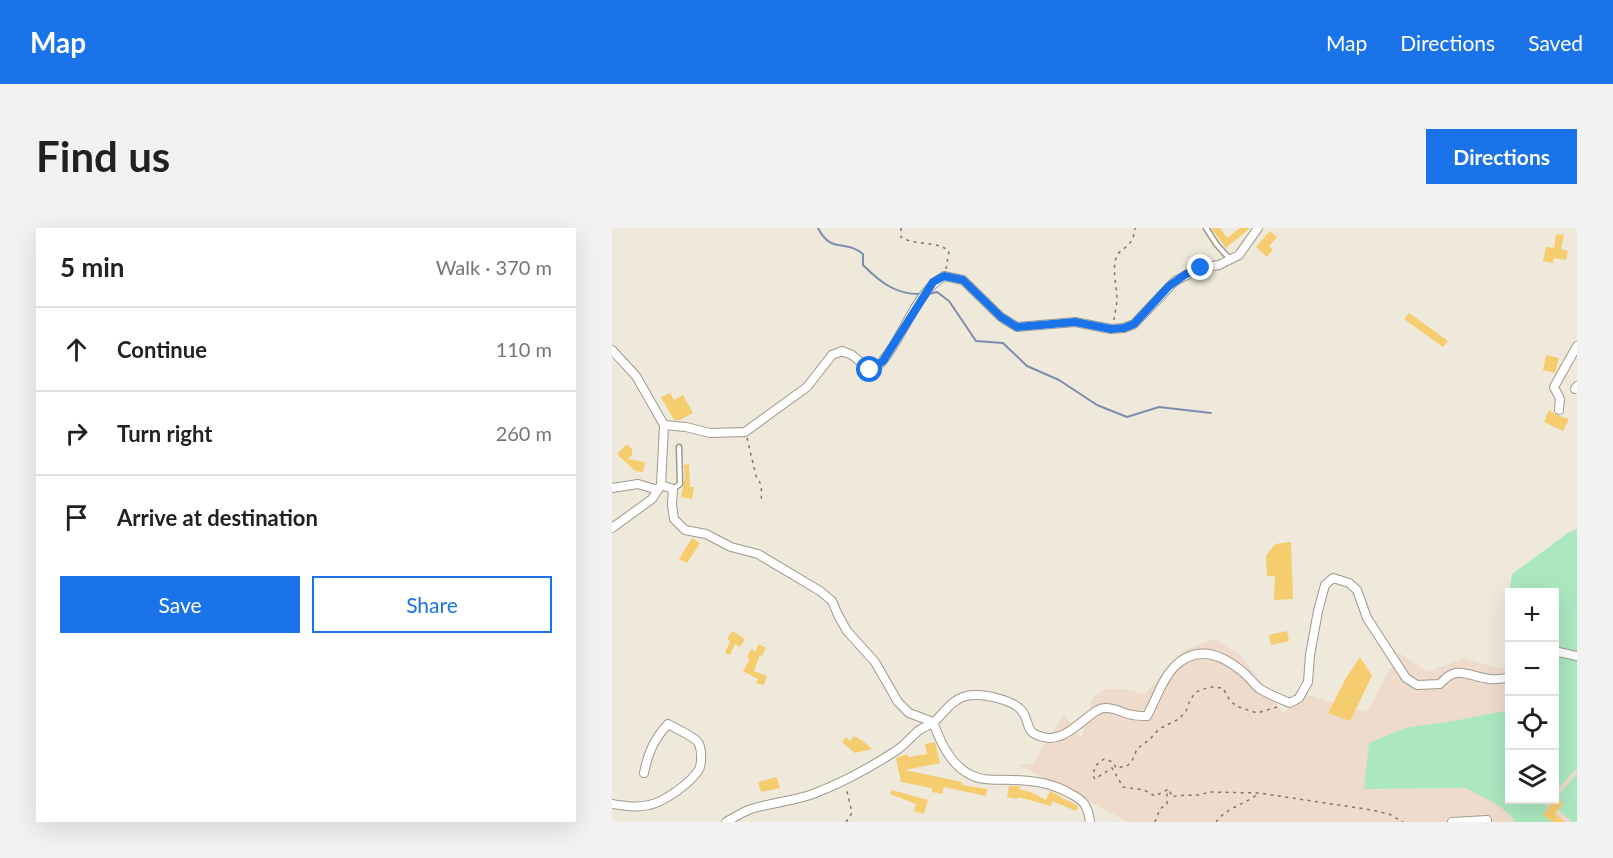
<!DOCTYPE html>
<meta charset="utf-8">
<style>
:root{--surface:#fff;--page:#f2f2f2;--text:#202124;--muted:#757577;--line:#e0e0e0;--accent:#1a73e8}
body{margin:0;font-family:Lato,sans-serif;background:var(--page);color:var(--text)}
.controls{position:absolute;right:18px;bottom:18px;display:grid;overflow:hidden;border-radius:0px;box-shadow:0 6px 24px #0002}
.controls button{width:54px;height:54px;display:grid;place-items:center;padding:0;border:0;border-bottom:2px solid var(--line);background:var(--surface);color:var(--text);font:30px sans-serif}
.stop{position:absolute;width:18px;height:18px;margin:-14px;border:4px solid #1a73e8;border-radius:50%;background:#fff}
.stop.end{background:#1a73e8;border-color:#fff;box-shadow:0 2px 6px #0008}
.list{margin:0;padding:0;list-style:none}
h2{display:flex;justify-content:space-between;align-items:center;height:78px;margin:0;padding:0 24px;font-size:26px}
h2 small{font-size:20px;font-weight:400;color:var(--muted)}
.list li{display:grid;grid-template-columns:39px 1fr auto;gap:18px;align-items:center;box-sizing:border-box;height:84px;padding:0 24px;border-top:2px solid var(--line)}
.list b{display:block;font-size:22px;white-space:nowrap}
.list em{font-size:20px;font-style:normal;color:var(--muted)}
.actions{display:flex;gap:12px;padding:18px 24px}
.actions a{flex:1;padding:14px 0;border:2px solid var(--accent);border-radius:0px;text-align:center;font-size:21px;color:var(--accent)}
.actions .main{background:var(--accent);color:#fff}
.icon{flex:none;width:33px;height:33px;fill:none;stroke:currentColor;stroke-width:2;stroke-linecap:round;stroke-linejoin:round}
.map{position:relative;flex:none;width:965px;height:594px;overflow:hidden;border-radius:0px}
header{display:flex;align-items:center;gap:36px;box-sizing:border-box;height:84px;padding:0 30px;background:var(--accent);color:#fff}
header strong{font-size:28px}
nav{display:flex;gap:33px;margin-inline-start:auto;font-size:21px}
.intro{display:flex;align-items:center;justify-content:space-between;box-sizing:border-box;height:144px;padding:0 36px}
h1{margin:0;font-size:42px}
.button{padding:15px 27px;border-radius:0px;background:var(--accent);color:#fff;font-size:21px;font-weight:700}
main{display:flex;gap:36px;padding:0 36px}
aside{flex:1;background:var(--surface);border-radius:0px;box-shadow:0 6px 24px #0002}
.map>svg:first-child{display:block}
</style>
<header>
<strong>Map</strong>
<nav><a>Map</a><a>Directions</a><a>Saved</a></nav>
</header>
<div class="intro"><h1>Find us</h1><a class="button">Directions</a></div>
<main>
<aside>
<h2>5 min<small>Walk · 370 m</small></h2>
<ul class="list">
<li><svg class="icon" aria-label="ahead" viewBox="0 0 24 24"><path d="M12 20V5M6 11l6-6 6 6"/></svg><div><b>Continue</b></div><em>110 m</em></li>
<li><svg class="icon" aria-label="right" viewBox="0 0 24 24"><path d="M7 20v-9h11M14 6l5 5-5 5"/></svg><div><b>Turn right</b></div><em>260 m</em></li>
<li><svg class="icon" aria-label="arrive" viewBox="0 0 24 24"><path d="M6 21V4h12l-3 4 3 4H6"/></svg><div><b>Arrive at destination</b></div></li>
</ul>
<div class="actions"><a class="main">Save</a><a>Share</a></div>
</aside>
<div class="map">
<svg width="965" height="594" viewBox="0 0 965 594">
<rect width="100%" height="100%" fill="#efe9db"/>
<path fill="#efdbcc" d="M965 410V594H516L407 537 421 535 452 487 469 510 481 469 494 461H511L533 466 569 424 602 411 628 427 648 452 671 486 692 466 755 484 787 425 816 444 851 430 886 440 897 439V572H942L943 417Z"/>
<path fill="#abe8c0" d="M965 301V540L943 564 942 364H897V407L893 397 900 346 956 305Z
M897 482V572H936L934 573 936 580 931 587 940 594H903L899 588 886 577 854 560 752 561 757 515 793 500 841 493Z
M965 546V594H960L946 582 951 576 944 570Z"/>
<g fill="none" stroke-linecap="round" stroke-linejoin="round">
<path stroke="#7e8dae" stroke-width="2" d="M206 0C219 26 233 11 251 26V37C268 54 284 67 309 66
M317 66 325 64 337 73 364 113 391 115 415 138 447 152 485 177 515 189 547 179 599 185"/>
</g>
<path fill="#f5cc6e" d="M599 0H608L615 10 628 0H638L614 20Z
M658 3 665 9 657 18 661 22 655 29 644 19Z
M944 6 952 7 949 21 956 23 954 32 942 30 941 35 931 33 934 19 942 20Z
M797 85 836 113 831 119 792 91Z
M934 127 947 130 943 145 931 142Z
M58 165 62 172 71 167 81 185 68 192H62L49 169Z
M937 182 944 187 957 191 951 203 932 194Z
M15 216 20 221V227L16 231 33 234 31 244 23 243 5 226Z
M77 236 78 259H82L80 271 69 269 73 250 72 237Z
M80 310 88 315 75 335 67 331Z
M679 314 681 371 662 372 663 348H655L654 328 663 316Z
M120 403 133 411 128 419 123 416 118 427 113 425 118 413 115 411Z
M675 403 677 413 659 417 657 407Z
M147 416 154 420 150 428 148 427 142 443 155 448 152 457 144 455 146 451 131 443 138 431 135 429 139 421 143 424Z
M748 429 760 448 738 493 716 485 734 450Z
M242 508 251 513 260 521 243 525 230 514 234 509 238 513Z
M323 514 328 535 293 542 350 554V557L375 561 374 568 332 559 330 566 320 564V560L289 554 284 530 295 526 296 529 315 526 313 516Z
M165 549 168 560 149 564 146 554Z
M397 558H408L407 561 418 564 434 572 438 563 466 578 464 583 440 573 439 578 406 569 405 571 395 569Z
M280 562 316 572 312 586 302 583 304 576 278 566Z
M944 570 951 575 943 586 953 594H940L931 587Z"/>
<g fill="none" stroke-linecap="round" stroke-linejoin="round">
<g stroke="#9f998c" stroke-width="7">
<path id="service" d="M594 0 605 17 617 30
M61 261 68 256 67 219"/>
</g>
<g stroke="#9f998c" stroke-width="10">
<path id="minor" d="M0 122 24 148 52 197 49 257 40 271 0 300
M963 161 965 158
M947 182 948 171 942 159 965 118
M52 197 74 199 98 205 133 204 195 159 220 127 230 123 240 127 258 142 265 139C291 113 301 67 332 48L351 52 389 89 405 99 463 94 499 101 512 100 522 96 563 53 589 40 607 37 627 27 646 0
M49 257 61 261 60 277 62 291 73 302 94 306 119 319 146 326 208 363 220 373 226 387 235 403 263 434 286 474 297 485 321 494
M0 260 26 256 46 262
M942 423 965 428
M321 494C328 513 338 536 357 546 370 554 388 551 402 552 424 553 440 555 459 566 473 573 476 579 478 594
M0 576C12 578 24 580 37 577 52 574 77 556 86 543 90 538 90 523 87 516 85 510 63 500 56 496 42 511 36 525 32 545
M114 594C122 590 130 584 139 581 159 575 181 573 201 566 227 556 259 539 282 524 292 518 298 510 306 503 311 499 317 498 322 494 333 484 339 472 354 468 369 465 404 471 412 486 418 498 414 505 431 509 452 515 470 491 486 482 498 476 511 486 521 487 525 488 530 488 535 488 544 472 549 453 562 439 585 416 610 426 632 445 638 450 642 457 648 461 658 467 668 471 678 475L687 470 696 454 698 427 706 383 713 357 721 350 737 355 745 362 755 390 794 450 805 457 828 456C846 435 856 449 878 451 884 452 891 450 897 450
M840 594 875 592"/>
</g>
<path stroke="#7b776d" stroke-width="1.5" stroke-dasharray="3 4.5" stroke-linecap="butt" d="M289 0V9C302 18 324 12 337 23L334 41
M502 92C503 86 504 79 505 73 505 59 500 43 504 30 507 19 521 22 523 0
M135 210 144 248C150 255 150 263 149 273
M665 479 645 485 624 478 617 471 611 460 597 459 584 464 578 472 574 483 567 491 547 501 538 511 525 521 520 533 515 538 504 540 501 534 492 531 483 538 481 548 483 551 500 540 511 559 532 562 543 568 557 561 560 569C572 565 585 570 596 564L647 565 760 582 777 586 791 594
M234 594 240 585 234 559
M543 594 548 581 555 576V563
M604 594C614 580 633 576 646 566"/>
<use href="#service" stroke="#fff" stroke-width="4"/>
<use href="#minor" stroke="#fff" stroke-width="8"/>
</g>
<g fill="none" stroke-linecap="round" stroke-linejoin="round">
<path stroke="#1a73e8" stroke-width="8" d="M258 142 271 133 321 54 332 48 351 52 389 89 405 99 463 94 499 101 512 100 522 96 557 58 574 46 589 40"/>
</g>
</svg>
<div class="controls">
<button>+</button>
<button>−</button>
<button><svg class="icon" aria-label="locate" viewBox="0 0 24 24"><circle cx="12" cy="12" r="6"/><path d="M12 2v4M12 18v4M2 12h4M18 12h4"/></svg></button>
<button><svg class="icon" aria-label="layers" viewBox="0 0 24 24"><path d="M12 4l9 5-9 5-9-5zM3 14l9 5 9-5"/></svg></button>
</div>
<div class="stop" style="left:258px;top:142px"></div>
<div class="stop end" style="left:589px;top:40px"></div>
</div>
</main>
